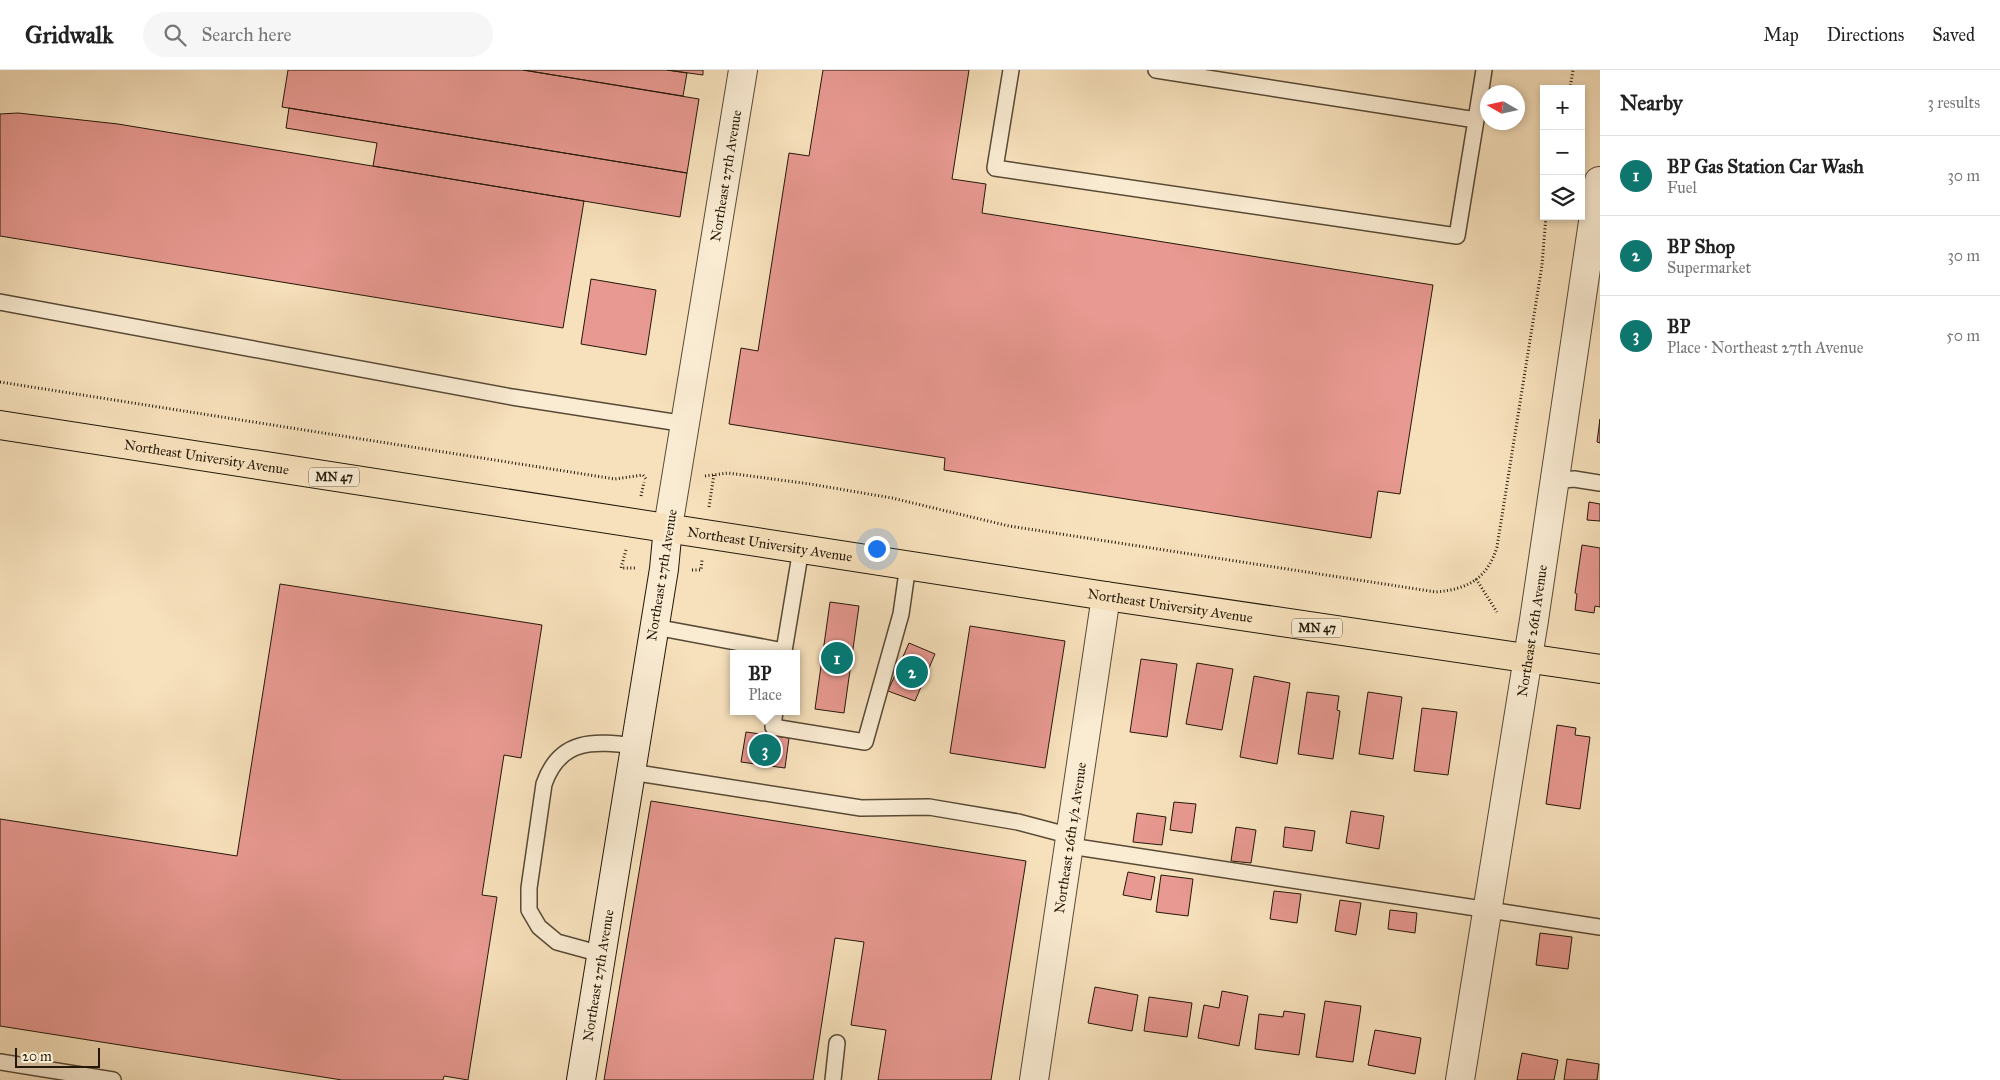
<!DOCTYPE html>
<meta charset="utf-8">
<style>
:root{--surface:#fff;--page:#f6f6f6;--text:#222;--muted:#767676;--line:#e0e0e0;--accent:#0f766e}
body{margin:0;font-family:"IM FELL Great Primer",serif;background:var(--page);color:var(--text)}
.controls{position:absolute;right:15px;top:15px;display:grid;overflow:hidden;border-radius:0px;box-shadow:0 2px 8px #0003}
.controls button{width:45px;height:45px;display:grid;place-items:center;padding:0;border:0;border-bottom:1px solid var(--line);background:var(--surface);color:var(--text);font:25px sans-serif}
.compass{position:absolute;left:1480px;top:15px;width:45px;height:45px;border-radius:50%;background:var(--surface);box-shadow:0 2px 8px #0003;rotate:279deg}
.scale{position:absolute;left:15px;bottom:12px;width:85px;box-sizing:border-box;padding-left:5px;border:2px solid #231808;border-top:0;font-size:14px;line-height:18px;white-space:nowrap;color:#231808;-webkit-text-stroke:4px #faecd3;paint-order:stroke}
.you{position:absolute;left:876px;top:478px;width:18px;height:18px;margin:-12px;border:4px solid #fff;border-radius:50%;background:#1a73e8;box-shadow:0 0 0 8px #1a73e833}
.badge{display:grid;place-items:center;width:32px;height:32px;border-radius:50%;background:var(--accent);color:#fff;font-size:16px;font-weight:700}
.pin{position:absolute;translate:-50% -50%;border:2px solid #fff;box-shadow:0 1px 5px #0006}
.popup{position:absolute;left:730px;top:580px;width:70px;height:65px;box-sizing:border-box;display:grid;place-content:center;border-radius:0px;background:var(--surface);filter:drop-shadow(0 1px 4px #0005);font-size:16px;white-space:nowrap;color:var(--muted)}
.popup b{font-size:19px;color:var(--text)}
.popup::after{content:'';position:absolute;left:50%;top:100%;margin-left:-10px;border:10px solid transparent;border-top-color:var(--surface)}
.list{margin:0;padding:0;list-style:none}
h2{display:flex;justify-content:space-between;align-items:center;height:65px;margin:0;padding:0 20px;font-size:21px}
h2 small{font-size:16px;font-weight:400;color:var(--muted)}
.list li{display:grid;grid-template-columns:32px 1fr auto;gap:15px;align-items:center;box-sizing:border-box;height:80px;padding:0 20px;border-top:1px solid var(--line)}
.list b{display:block;font-size:19px;white-space:nowrap}
.list p{margin:0;font-size:16px;white-space:nowrap;color:var(--muted)}
.list em{font-size:16px;font-style:normal;color:var(--muted)}
.icon{flex:none;width:28px;height:28px;fill:none;stroke:currentColor;stroke-width:2;stroke-linecap:round;stroke-linejoin:round}
.map{position:relative;flex:none;width:1600px;height:1010px;overflow:hidden}
header{display:flex;align-items:center;gap:30px;box-sizing:border-box;height:70px;padding:0 25px;background:var(--surface);border-bottom:1px solid var(--line)}
header strong{font-size:24px}
nav{display:flex;gap:28px;margin-inline-start:auto;font-size:18px}
.search{width:350px;height:45px;background:var(--page);display:flex;align-items:center;gap:12px;box-sizing:border-box;padding:0 18px;border-radius:28px;color:var(--muted);font-size:19px}
main{display:flex}
aside{flex:1;background:var(--surface)}
.map>svg:first-child{display:block}
</style>
<header>
<strong>Gridwalk</strong>
<div class="search"><svg class="icon" aria-label="search" viewBox="0 0 24 24"><circle cx="10" cy="10" r="6"/><path d="M15 15l6 6"/></svg>Search here</div>
<nav><a>Map</a><a>Directions</a><a>Saved</a></nav>
</header>
<main>
<div class="map">
<svg width="1600" height="1010" viewBox="0 0 1600 1010">
<rect width="100%" height="100%" fill="#f7e1bc"/>
<filter id="stains"><feTurbulence type="fractalNoise" baseFrequency=".004" numOctaves="4"/><feColorMatrix values="0 0 0 0 .2 0 0 0 0 .09 0 0 0 0 .02 0 0 0 .5 -.17"/></filter>
<radialGradient id="worn" r=".72"><stop offset=".6" stop-color="#630" stop-opacity="0"/><stop offset="1" stop-color="#630" stop-opacity=".3"/></radialGradient>
<path fill="#e89991" stroke="#231808" d="M288 0H523L699 29 687 103 282 37Z
M523 0H667L687 3 683 26Z
M667 0H703V5Z
M823 0H969L952 109 986 114 982 143 1433 215 1400 424 1378 421 1371 468 944 400 945 388 729 354 741 278 758 281 789 83 809 86Z
M289 38 687 103 680 147 373 96 377 73 286 58Z
M18 43 118 54 584 131 563 258 0 166V44Z
M591 209 656 220 646 285 581 274Z
M1600 349V373L1597 372Z
M1589 432 1600 434V451L1587 450Z
M1582 475 1600 478V537L1595 536 1594 543 1575 540 1577 524 1575 523Z
M280 514 542 555 521 688 504 685 482 825 497 827 468 1010 444 1006 443 1010H342L0 956V749L237 786Z
M830 532 859 536 844 643 815 639Z
M970 556 1065 571 1045 698 950 683Z
M909 573 935 584 915 631 888 621Z
M1141 589 1177 594 1167 667 1130 662Z
M1197 593 1233 599 1222 660 1186 654Z
M1254 606 1290 613 1277 694 1240 687Z
M1307 622 1339 626 1337 640 1340 641 1333 689 1298 684Z
M1368 622 1402 627 1393 689 1359 684Z
M1422 638 1457 642 1448 705 1414 701Z
M1557 655 1576 658 1575 665 1590 667 1580 739 1546 734Z
M746 662 789 668 785 698 741 692Z
M651 731 1026 791 991 1010H878L886 960 851 955 864 872 835 868 813 1010H604Z
M1174 732 1196 734 1192 763 1170 760Z
M1351 741 1384 746 1379 779 1346 773Z
M1137 743 1166 747 1162 775 1133 772Z
M1236 757 1256 760 1251 793 1231 791Z
M1285 757 1315 761 1312 781 1283 777Z
M1128 802 1155 807 1151 830 1123 825Z
M1161 805 1193 809 1188 846 1156 842Z
M1274 821 1301 824 1297 853 1270 849Z
M1340 830 1361 833 1356 865 1335 861Z
M1390 840 1417 843 1415 863 1388 859Z
M1540 863 1572 867 1568 899 1536 895Z
M1095 917 1138 925 1132 961 1088 953Z
M1222 921 1248 926 1239 976 1198 968 1204 935 1219 938Z
M1149 927 1192 933 1187 967 1144 961Z
M1325 931 1361 936 1353 992 1316 987Z
M1284 941 1305 944 1299 985 1255 979 1259 944 1283 947Z
M1375 960 1421 968 1415 1004 1368 995Z
M1522 983 1558 990 1554 1010H1517Z
M1567 989 1599 994 1597 1010H1564Z"/>
<g fill="none" stroke-linecap="round" stroke-linejoin="round">
<g stroke="#584a35" stroke-width="18">
<path id="lane" d="M1011 0 995 98 1457 166 1476 50
M1156 0 1476 50 1484 0
M0 232 512 327 686 354
M1553 411 1574 409 1600 413
M655 557 784 581 801 479
M775 641 773 657 865 672 901 544 908 495
M631 702 861 738 929 737 1018 752 1071 766
M1070 776 1600 857
M601 884 557 872 539 857 529 840V818L544 714C560 668 594 671 635 676
M0 992 113 1010
M833 1010 837 973"/>
</g>
<g stroke="#584a35" stroke-width="30">
<g id="street">
<path id="s1" d="M668 457 743 0"/>
<path id="s2" d="M1034 1010 1106 526"/>
<path id="s3" d="M1460 1010 1534 550 1599 111"/>
</g>
</g>
<g stroke="#231808" stroke-width="30">
<g id="secondary">
<path id="s4" d="M581 1010 664 499 668 457"/>
</g>
</g>
<g stroke="#231808" stroke-width="30">
<g id="primary">
<path id="s5" d="M0 355 1106 526 1600 599"/>
</g>
</g>
<path stroke="#231808" stroke-width="3" stroke-dasharray="1 2.5" stroke-linecap="butt" d="M1570 19 1573 0
M0 312 615 409 643 405 646 409
M705 406 728 403 810 414 892 428 1009 456 1436 522C1468 519 1487 509 1497 477L1542 195 1546 146
M641 426 644 412
M709 437 714 404
M626 480 621 498H636
M692 500H701L702 490
M1476 509 1497 542"/>
<use href="#lane" stroke="#faecd3" stroke-width="15"/>
<use href="#street" stroke="#faecd3" stroke-width="28"/>
<use href="#secondary" stroke="#faecd3" stroke-width="28"/>
<use href="#primary" stroke="#f7e1bc" stroke-width="28"/>
</g>
<g text-anchor="middle" dominant-baseline="central" stroke-width="5" stroke-linejoin="round" paint-order="stroke">
<g fill="#faecd3" stroke="#645845" stroke-width="1">
<rect x="309" y="397.5" width="50" height="19" rx="4"/>
<rect x="1292" y="548.5" width="50" height="19" rx="4"/>
</g>
<g font-size="12" font-weight="bold" fill="#231808">
<text x="334" y="407">MN 47</text>
<text x="1317" y="558">MN 47</text>
</g>
<g font-size="14" fill="#231808" stroke="#faecd3">
<text stroke="none"><textPath href="#s1" startOffset="356">Northeast 27th Avenue</textPath></text>
<text stroke="none"><textPath href="#s5" startOffset="209">Northeast University Avenue</textPath></text>
<text stroke="none"><textPath href="#s5" startOffset="779">Northeast University Avenue</textPath></text>
<text transform="translate(662 505) rotate(-81)">Northeast 27th Avenue</text>
<text stroke="none"><textPath href="#s5" startOffset="1184">Northeast University Avenue</textPath></text>
<text stroke="none"><textPath href="#s3" startOffset="455">Northeast 26th Avenue</textPath></text>
<text stroke="none"><textPath href="#s2" startOffset="245">Northeast 26th 1/2 Avenue</textPath></text>
<text stroke="none"><textPath href="#s4" startOffset="106">Northeast 27th Avenue</textPath></text>
</g>
</g>
<rect width="100%" height="100%" filter="url(#stains)"/>
<rect width="100%" height="100%" fill="url(#worn)"/>
</svg>
<div class="controls">
<button>+</button>
<button>−</button>
<button><svg class="icon" aria-label="layers" viewBox="0 0 24 24"><path d="M12 4l9 5-9 5-9-5zM3 14l9 5 9-5"/></svg></button>
</div>
<svg class="compass" viewBox="-18 -18 36 36"><path d="M0-13l5 13h-10z" fill="#e53935"/><path d="M0 13l5-13h-10z" fill="#767676"/></svg>
<div class="scale">20 m</div>
<div class="you"></div>
<div class="pin badge" style="left:837px;top:588px">1</div>
<div class="pin badge" style="left:912px;top:602px">2</div>
<div class="pin badge" style="left:765px;top:680px">3</div>
<div class="popup"><b>BP</b>Place</div>
</div>
<aside>
<h2>Nearby<small>3 results</small></h2>
<ul class="list">
<li><span class="badge">1</span><div><b>BP Gas Station Car Wash</b><p>Fuel</p></div><em>30 m</em></li>
<li><span class="badge">2</span><div><b>BP Shop</b><p>Supermarket</p></div><em>30 m</em></li>
<li><span class="badge">3</span><div><b>BP</b><p>Place · Northeast 27th Avenue</p></div><em>50 m</em></li>
</ul>
</aside>
</main>
